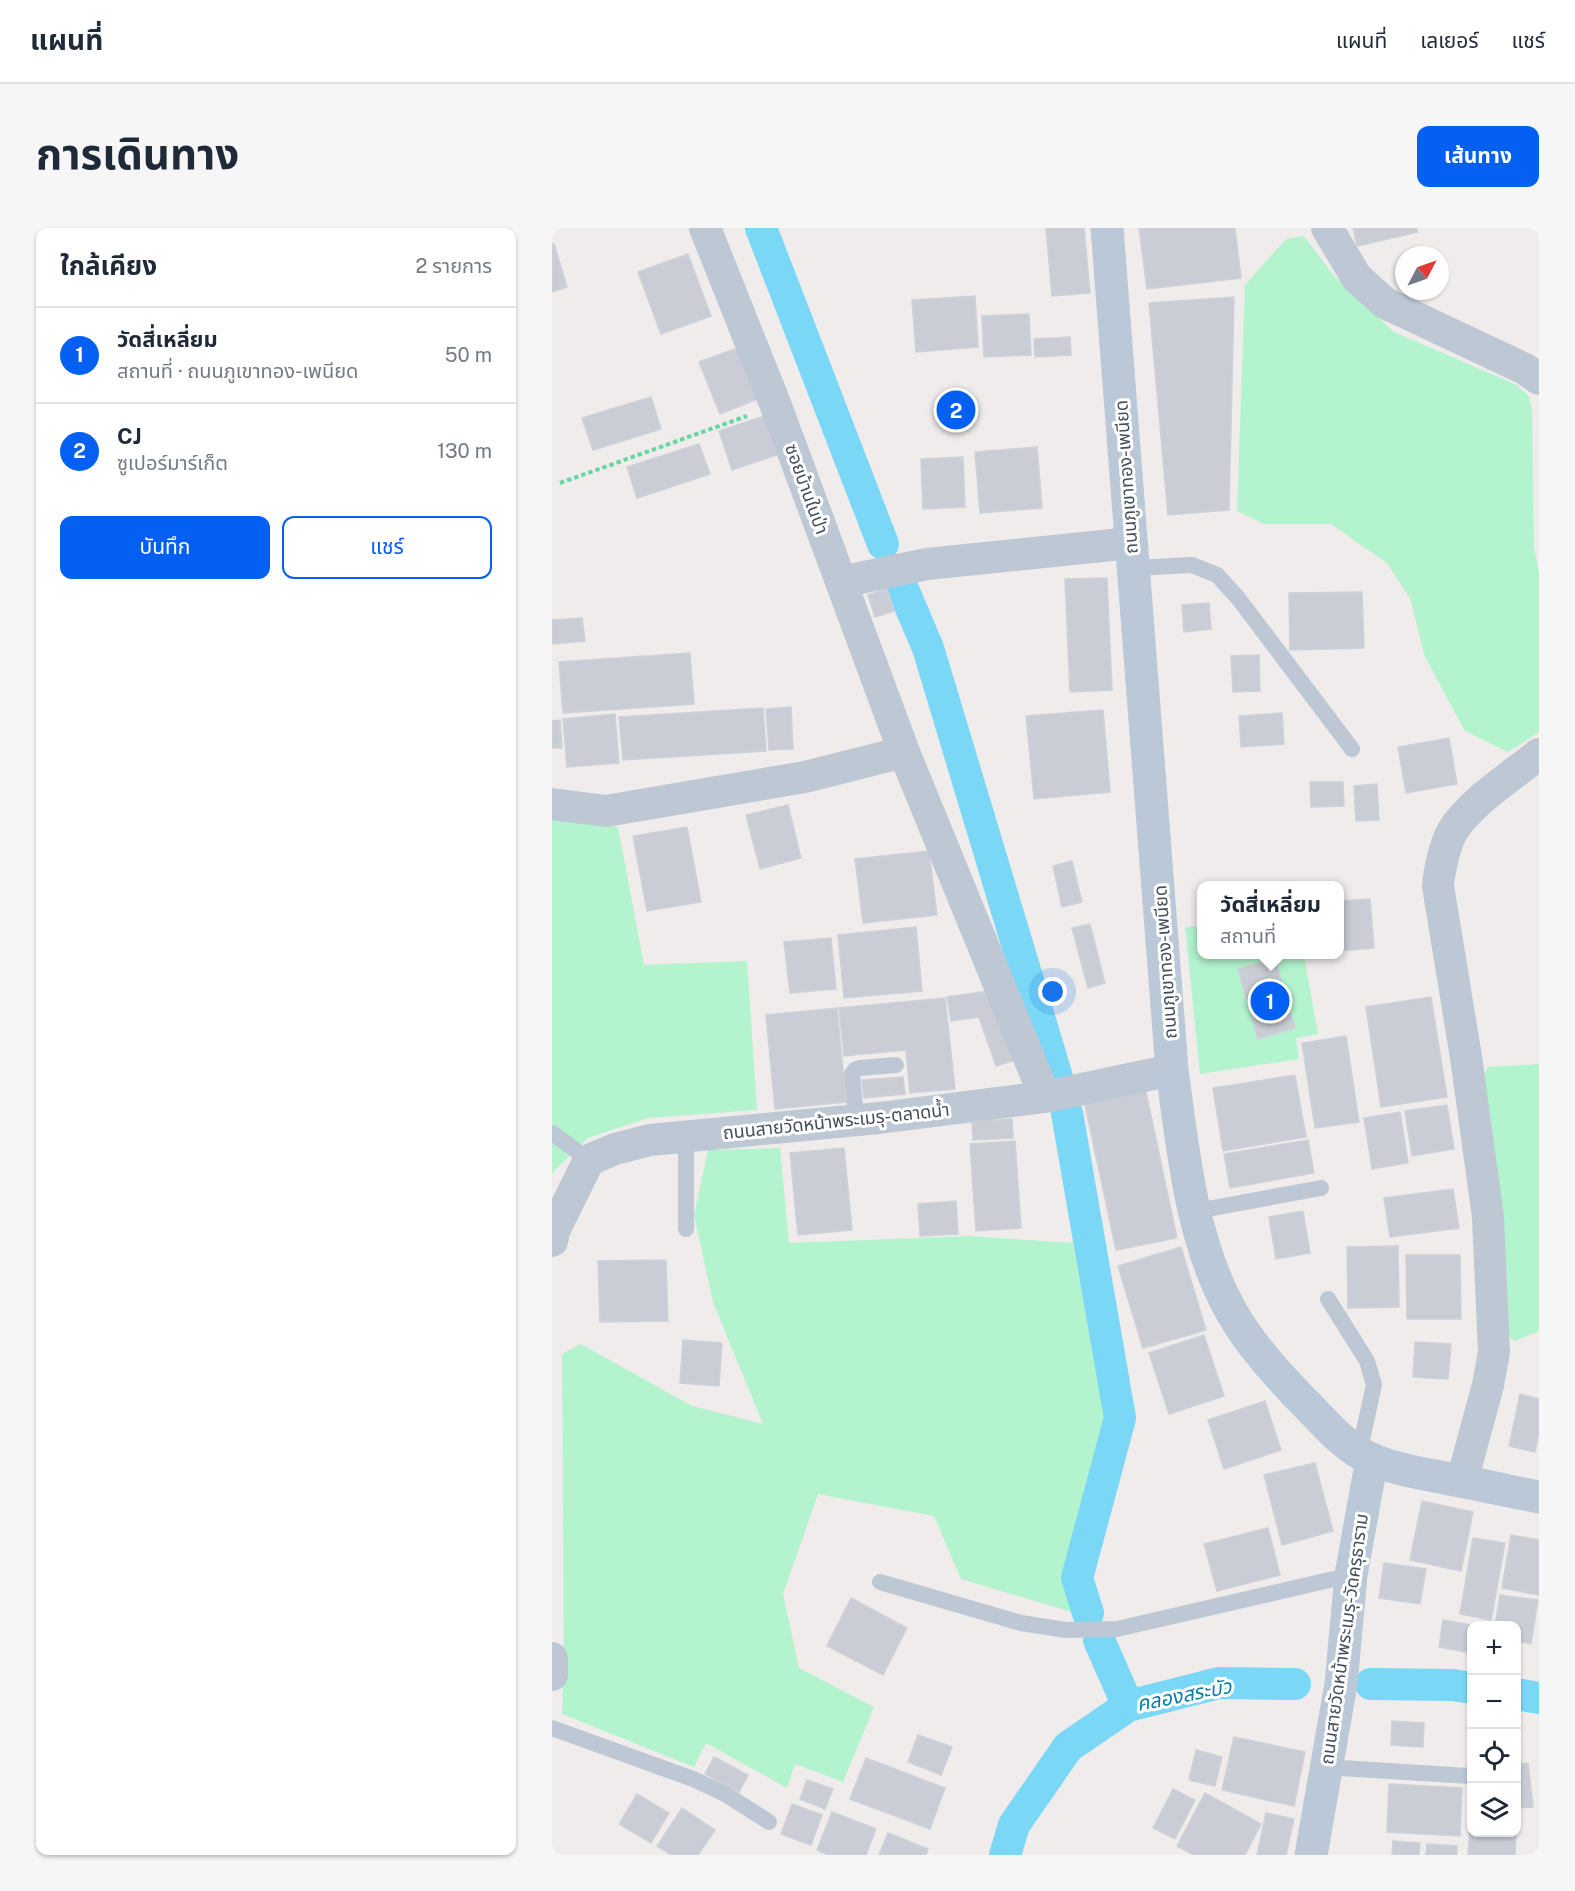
<!DOCTYPE html>
<html lang="th">
<meta charset="utf-8">
<style>
:root{--surface:#fff;--page:#f6f6f7;--text:#1f2937;--muted:#747a83;--line:#e0e1e3;--accent:#0360f2}
body{margin:0;font-family:"Public Sans","Noto Sans Thai",sans-serif;background:var(--page);color:var(--text)}
.controls{position:absolute;right:18px;bottom:18px;display:grid;overflow:hidden;border-radius:12px;box-shadow:0 2px 4px #0004}
.controls button{width:54px;height:54px;display:grid;place-items:center;padding:0;border:0;border-bottom:2px solid var(--line);background:var(--surface);color:var(--text);font:30px sans-serif}
.compass{position:absolute;left:843px;top:18px;width:54px;height:54px;border-radius:50%;background:var(--surface);box-shadow:0 2px 4px #0004;rotate:49deg}
.you{position:absolute;left:501px;top:764px;width:21px;height:21px;margin:-15px;border:4px solid #fff;border-radius:50%;background:#1a73e8;box-shadow:0 0 0 9px #1a73e833}
.badge{display:grid;place-items:center;width:39px;height:39px;border-radius:50%;background:var(--accent);color:#fff;font-size:20px;font-weight:700}
.pin{position:absolute;translate:-50% -50%;border:3px solid #fff;box-shadow:0 2px 6px #0006}
.popup{position:absolute;left:645px;top:653px;width:147px;height:78px;box-sizing:border-box;display:grid;place-content:center;border-radius:12px;background:var(--surface);filter:drop-shadow(0 2px 4px #0005);font-size:20px;white-space:nowrap;color:var(--muted)}
.popup b{font-size:22px;color:var(--text)}
.popup::after{content:'';position:absolute;left:50%;top:100%;margin-left:-12px;border:12px solid transparent;border-top-color:var(--surface)}
.list{margin:0;padding:0;list-style:none}
h2{display:flex;justify-content:space-between;align-items:center;height:78px;margin:0;padding:0 24px;font-size:26px}
h2 small{font-size:20px;font-weight:400;color:var(--muted)}
.list li{display:grid;grid-template-columns:39px 1fr auto;gap:18px;align-items:center;box-sizing:border-box;height:96px;padding:0 24px;border-top:2px solid var(--line)}
.list b{display:block;font-size:22px;white-space:nowrap}
.list p{margin:0;font-size:20px;white-space:nowrap;color:var(--muted)}
.list em{font-size:20px;font-style:normal;color:var(--muted)}
.actions{display:flex;gap:12px;padding:18px 24px}
.actions a{flex:1;padding:14px 0;border:2px solid var(--accent);border-radius:12px;text-align:center;font-size:21px;color:var(--accent)}
.actions .main{background:var(--accent);color:#fff}
.icon{flex:none;width:33px;height:33px;fill:none;stroke:currentColor;stroke-width:2;stroke-linecap:round;stroke-linejoin:round}
.map{position:relative;flex:none;width:987px;height:1627px;overflow:hidden;border-radius:12px}
header{display:flex;align-items:center;gap:36px;box-sizing:border-box;height:84px;padding:0 30px;background:var(--surface);border-bottom:2px solid var(--line)}
header strong{font-size:28px}
nav{display:flex;gap:33px;margin-inline-start:auto;font-size:21px}
.intro{display:flex;align-items:center;justify-content:space-between;box-sizing:border-box;height:144px;padding:0 36px}
h1{margin:0;font-size:42px}
.button{padding:15px 27px;border-radius:12px;background:var(--accent);color:#fff;font-size:21px;font-weight:700}
main{display:flex;gap:36px;padding:0 36px}
aside{flex:1;background:var(--surface);border-radius:12px;box-shadow:0 2px 4px #0004}
.map>svg:first-child{display:block}
</style>
<header>
<strong>แผนที่</strong>
<nav><a>แผนที่</a><a>เลเยอร์</a><a>แชร์</a></nav>
</header>
<div class="intro"><h1>การเดินทาง</h1><a class="button">เส้นทาง</a></div>
<main>
<aside>
<h2>ใกล้เคียง<small>2 รายการ</small></h2>
<ul class="list">
<li><span class="badge">1</span><div><b>วัดสี่เหลี่ยม</b><p>สถานที่ · ถนนภูเขาทอง-เพนียด</p></div><em>50 m</em></li>
<li><span class="badge">2</span><div><b>CJ</b><p>ซูเปอร์มาร์เก็ต</p></div><em>130 m</em></li>
</ul>
<div class="actions"><a class="main">บันทึก</a><a>แชร์</a></div>
</aside>
<div class="map">
<svg width="987" height="1627" viewBox="0 0 987 1627">
<rect width="100%" height="100%" fill="#efeceb"/>
<path fill="#b3f4cf" d="M752 8 782 48 842 104 963 156 976 167 980 182 982 319 987 345V504L956 524 913 503 873 429 858 370 835 335 779 296H712L685 283 693 57 734 11Z
M0 592 66 599 92 737 195 733 205 882 96 890 36 910 2 943 0 947Z
M649 698V726L752 727 766 806 744 810 747 831 648 846 633 699Z
M987 836V1103L963 1113 952 1105 929 849 936 839Z
M228 920 237 1015 417 1008 521 1015 553 1185 514 1347 520 1384 409 1351 382 1288 266 1266 231 1366 247 1440 322 1479 291 1554 243 1536 235 1560 154 1515 142 1539 10 1486 12 1435 10 1126 29 1116 140 1178 211 1196 161 1074 142 987 156 922Z"/>
<g fill="none" stroke-linecap="round" stroke-linejoin="round">
<path stroke="#7ad7f6" stroke-width="32" d="M209 0 331 316
M350 359 376 420 505 849
M515 885 568 1190 525 1350 536 1385
M547 1412 576 1478
M819 1456 900 1457 920 1460
M964 1466 987 1470
M453 1627 462 1597 516 1519 576 1478 667 1455 743 1456"/>
</g>
<path fill="#cacdd5" stroke="#cfd1d9" stroke-width="1.5" d="M494 0H532L538 65 500 68Z
M587 0H683L689 50 595 61Z
M801 0H864L866 4 805 18Z
M0 16H2L15 59 0 64Z
M136 26 159 88 109 106 86 44Z
M423 68 426 119 364 124 360 72Z
M682 69 677 282 616 287 597 75Z
M477 86 479 127 432 129 430 88Z
M518 109 519 127 483 129 482 111Z
M188 119 208 170 168 186 147 134Z
M99 169 109 201 41 222 30 190Z
M212 188 225 227 180 242 167 203Z
M147 216 158 246 85 270 75 239Z
M485 219 490 280 428 285 423 224Z
M411 229 413 279 371 281 369 231Z
M555 350 560 462 518 464 513 351Z
M335 361 342 383 323 389 316 367Z
M810 364 812 420 738 422 737 365Z
M657 375 659 401 632 404 630 377Z
M30 390 33 413 0 416V392Z
M138 425 142 476 11 485 7 434Z
M707 427 708 463 681 464 679 428Z
M239 479 241 521 217 522 214 481Z
M211 480 214 523 71 532 67 489Z
M551 482 558 564 482 571 474 488Z
M730 485 732 516 689 519 687 488Z
M63 486 67 535 15 539 11 491Z
M8 492 10 520H0V493Z
M897 510 905 556 854 565 846 519Z
M758 554H791L792 578 759 579Z
M825 556 827 592 804 593 802 558Z
M236 577 249 630 208 641 194 587Z
M135 599 149 674 95 683 81 608Z
M377 623 385 687 311 695 303 631Z
M520 633 530 674 510 679 501 638Z
M818 671 822 720 787 723V673Z
M538 696 553 755 536 760 520 700Z
M364 699 370 763 292 770 286 707Z
M279 710 284 761 238 765 232 714Z
M723 731 743 800 706 811 686 741Z
M444 762 467 831 444 838 427 789 399 793 395 769Z
M879 769 895 869 829 879 814 779Z
M393 770 403 861 358 865 354 822 292 828 287 780Z
M285 780 294 874 223 881 214 787Z
M794 808 807 894 763 900 750 815Z
M743 847 754 909 671 923 661 860Z
M351 849 353 866 312 870 310 852Z
M594 864 625 1010 564 1022 533 877Z
M895 877 902 921 860 928 853 883Z
M848 884 856 935 820 941 812 890Z
M460 891 461 910 421 912 420 894Z
M756 912 762 945 678 960 672 926Z
M463 913 469 1000 424 1003 418 916Z
M292 920 300 1002 246 1007 238 925Z
M901 961 907 1000 838 1009 832 970Z
M404 973 406 1006 368 1008 366 976Z
M751 983 758 1025 724 1031 717 989Z
M846 1018 847 1079 796 1080 795 1019Z
M629 1019 654 1102 591 1120 566 1038Z
M854 1027H908L909 1091H855Z
M114 1032 116 1093 48 1094 46 1033Z
M652 1107 672 1168 617 1186 597 1125Z
M131 1112 170 1115 167 1158 128 1155Z
M863 1114 899 1116 896 1151 861 1149Z
M968 1166 987 1171V1205L983 1224 957 1218Z
M713 1173 729 1222 672 1241 656 1192Z
M763 1235 781 1303 730 1317 712 1247Z
M870 1273 921 1284 909 1343 858 1332Z
M716 1300 728 1347 665 1363 652 1316Z
M959 1307 987 1312V1367L950 1360Z
M921 1310 953 1315 939 1392 908 1386Z
M832 1335 874 1341 868 1376 827 1370Z
M948 1367 986 1372 979 1416 964 1413V1398H943Z
M299 1370 355 1400 331 1447 275 1418Z
M891 1392 926 1398H920V1425L887 1419Z
M840 1493 872 1495 871 1519 839 1517Z
M366 1507 400 1519 389 1547 356 1534Z
M682 1509 753 1524 742 1578 670 1562Z
M644 1522 670 1529 663 1558 637 1552Z
M162 1529 196 1547 187 1564 153 1546Z
M314 1530 393 1560 378 1601 298 1571Z
M976 1535 981 1579 964 1580V1536Z
M255 1552 281 1561 273 1581 248 1571Z
M837 1556 910 1560 908 1608 835 1604Z
M621 1561 643 1572 623 1611 601 1600Z
M653 1565 709 1596 693 1627H642L625 1618Z
M85 1566 117 1585 99 1615 67 1596Z
M240 1576 270 1587 259 1617 229 1606Z
M130 1580 163 1602 146 1627H119L105 1618Z
M280 1584 324 1601 314 1627H276L265 1622Z
M714 1585 742 1591 734 1627H705Z
M918 1597H920V1604H964L963 1627H916Z
M336 1605 376 1621 374 1627H327Z
M841 1613 868 1615 867 1627H840Z
M875 1616 905 1618V1627H874Z"/>
<g fill="none" stroke-linecap="round" stroke-linejoin="round">
<path stroke="#67d6a4" stroke-width="4" stroke-dasharray="4.5 3" stroke-linecap="butt" d="M8 255 195 188"/>
<path stroke="#bdc8d4" stroke-width="16" d="M581 340 640 337 665 347 686 370 800 521
M304 892 300 846 303 842 308 840 344 837
M0 905 37 932
M644 983 769 960
M134 1001V909
M776 1071 815 1133 822 1157 807 1225
M328 1354 469 1395 514 1402 565 1401 799 1347
M0 1500 141 1551 173 1566 217 1594
M773 1539 917 1548"/>
<path stroke="#bdc8d4" stroke-width="32" d="M153 0 224 178 352 524 493 869
M775 0 805 50 833 75 973 141 987 151
M289 354 375 336 579 315
M0 576 54 583 253 549 352 524
M0 1013 2 1003 37 932 63 921 98 912 327 890 493 869 620 842
M910 1253 936 1157 942 1124 936 989 914 829 886 658C887 643 893 617 900 604 918 574 960 548 987 526
M0 1430V1447"/>
<path stroke="#bbc8d8" stroke-width="33" d="M555 0 620 842C631 922 639 1012 679 1083 698 1117 726 1147 753 1175 773 1195 792 1219 819 1231 842 1241 868 1245 893 1250 925 1256 956 1263 987 1269
M759 1627 789 1456 799 1347 820 1231"/>
</g>
<g text-anchor="middle" dominant-baseline="central" stroke-width="6" stroke-linejoin="round" paint-order="stroke">
<g font-size="18" fill="#424e5b" stroke="#fff">
<text transform="translate(574 249) rotate(-94)">ถนนภูเขาทอง-เพนียด</text>
<text transform="translate(255 261) rotate(70)">ซอยบ้านในป่า</text>
<text transform="translate(613 734) rotate(-94)">ถนนภูเขาทอง-เพนียด</text>
<text transform="translate(284 893) rotate(-6)">ถนนสายวัดหน้าพระเมรุ-ตลาดน้ำ</text>
<text transform="translate(792 1411) rotate(-82)">ถนนสายวัดหน้าพระเมรุ-วัดครุธาราม</text>
</g>
<g font-size="20" font-style="italic" fill="#017ea9" stroke="#fff">
<text transform="translate(632 1467) rotate(-11)">คลองสระบัว</text>
</g>
</g>
</svg>
<div class="controls">
<button>+</button>
<button>−</button>
<button><svg class="icon" aria-label="locate" viewBox="0 0 24 24"><circle cx="12" cy="12" r="6"/><path d="M12 2v4M12 18v4M2 12h4M18 12h4"/></svg></button>
<button><svg class="icon" aria-label="layers" viewBox="0 0 24 24"><path d="M12 4l9 5-9 5-9-5zM3 14l9 5 9-5"/></svg></button>
</div>
<svg class="compass" viewBox="-18 -18 36 36"><path d="M0-13l5 13h-10z" fill="#e53935"/><path d="M0 13l5-13h-10z" fill="#747a83"/></svg>
<div class="you"></div>
<div class="pin badge" style="left:718px;top:773px">1</div>
<div class="popup"><b>วัดสี่เหลี่ยม</b>สถานที่</div>
<div class="pin badge" style="left:404px;top:182px">2</div>
</div>
</main>
